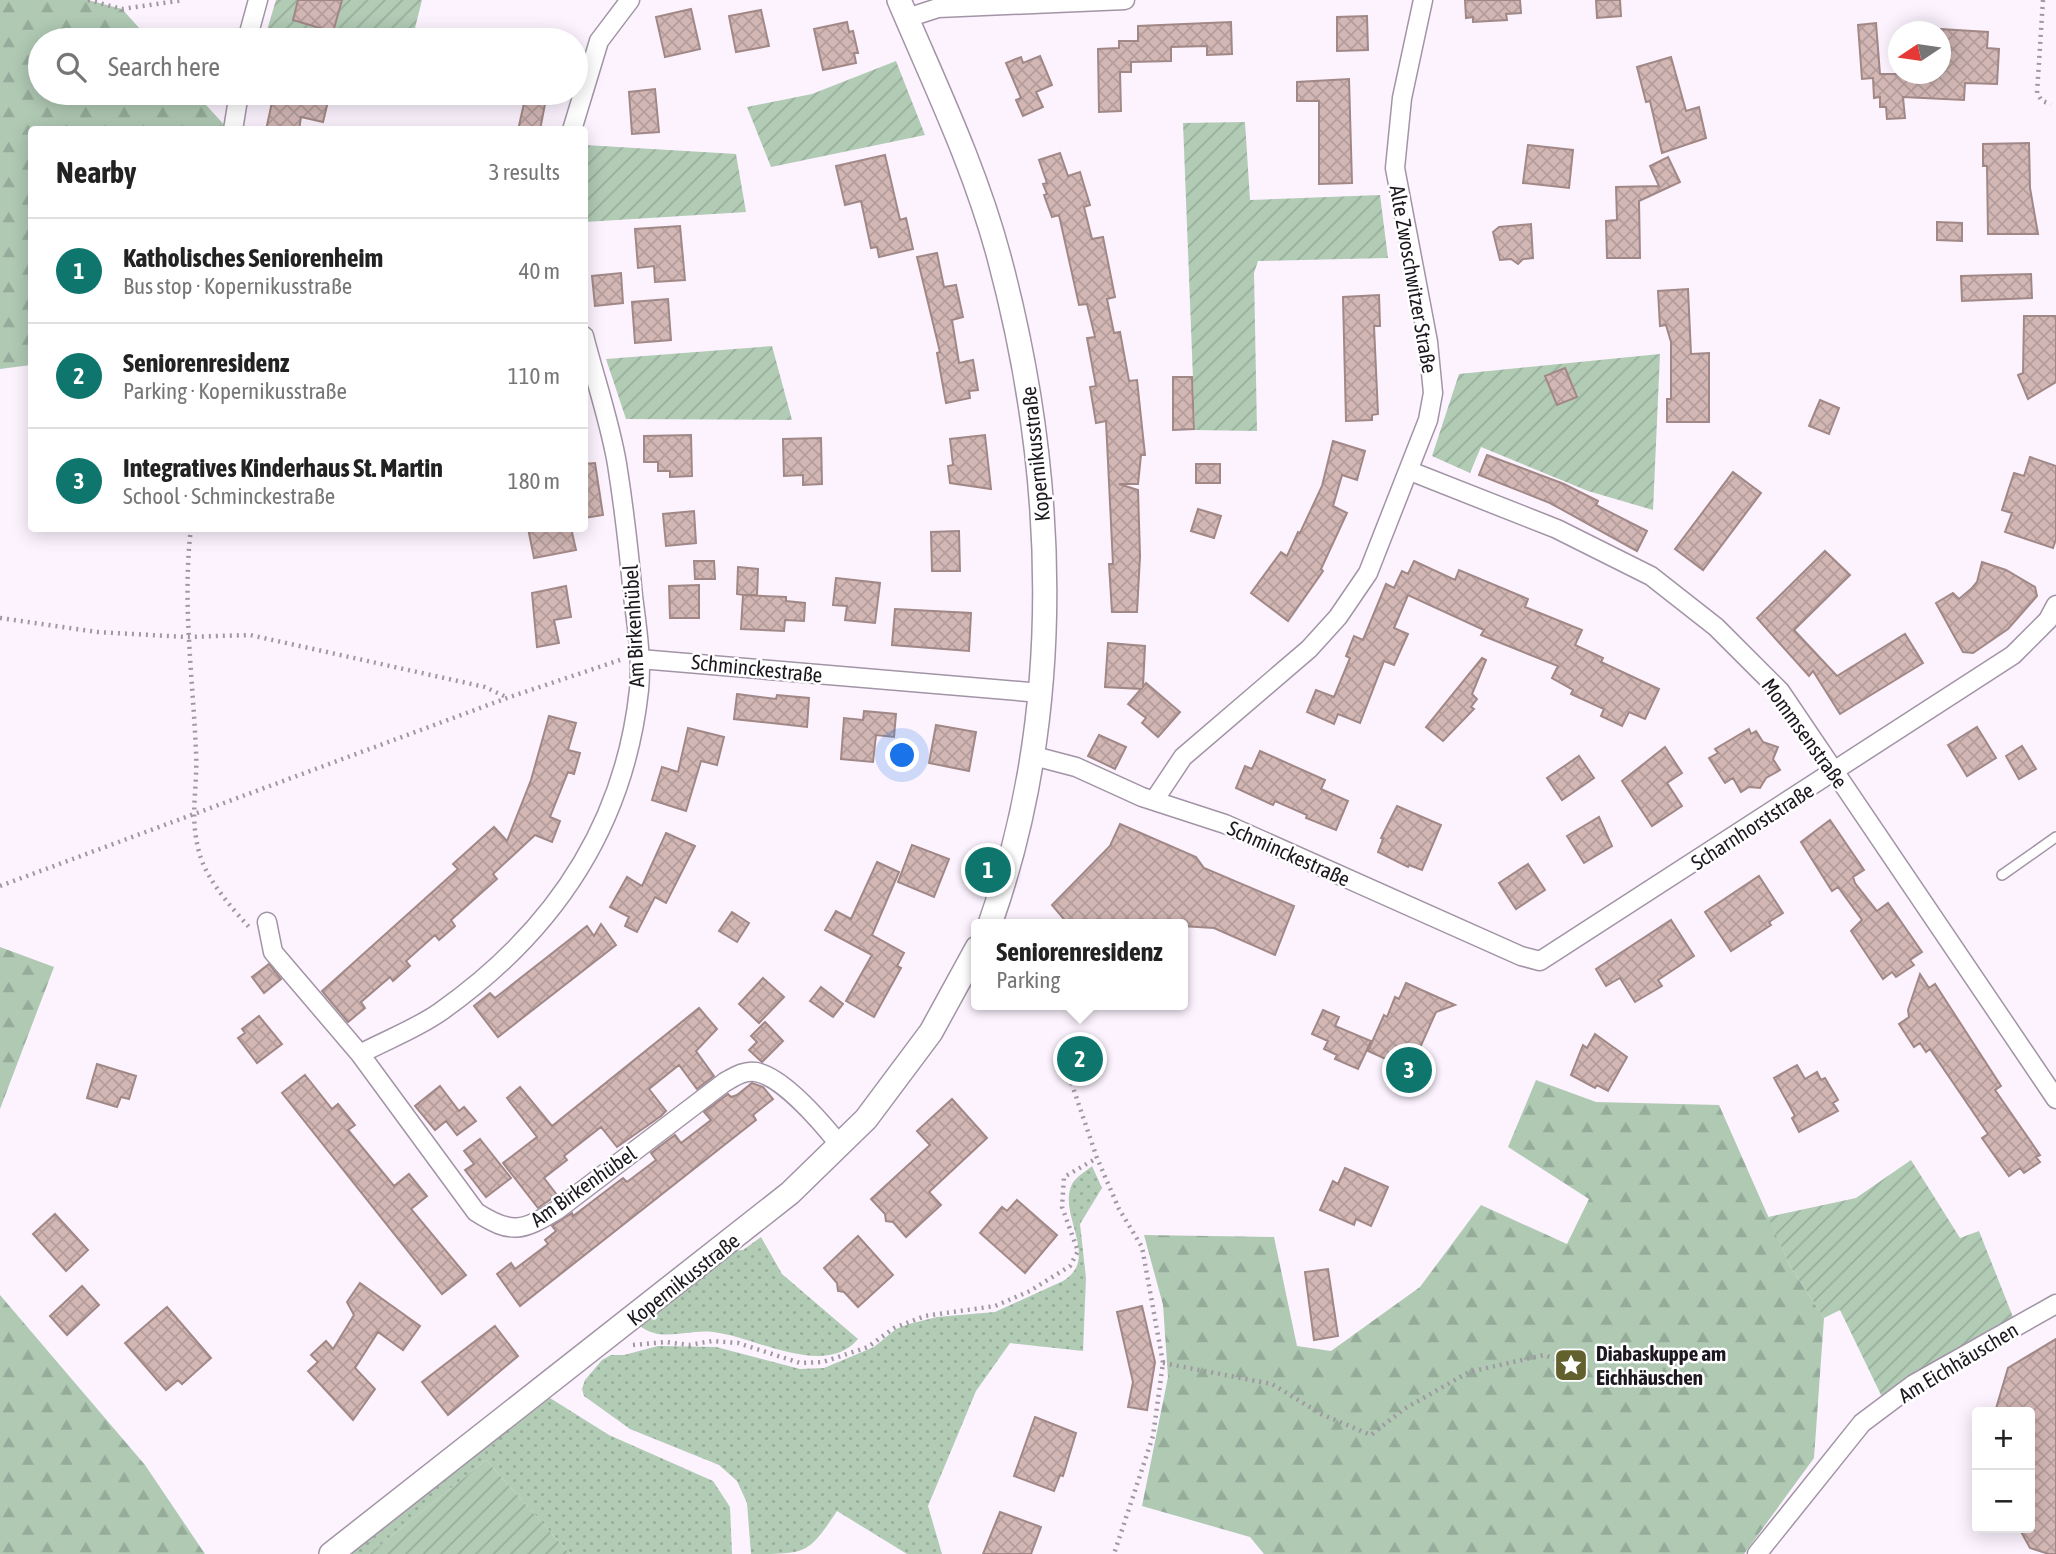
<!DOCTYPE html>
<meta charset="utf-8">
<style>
:root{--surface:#fff;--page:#f2f2f2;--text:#222;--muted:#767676;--line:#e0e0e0;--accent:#0f766e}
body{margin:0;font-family:"Asap Condensed",sans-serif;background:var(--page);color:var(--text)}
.controls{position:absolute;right:21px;bottom:21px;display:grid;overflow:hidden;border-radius:7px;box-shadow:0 4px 18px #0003}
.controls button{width:63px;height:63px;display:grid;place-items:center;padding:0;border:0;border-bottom:2px solid var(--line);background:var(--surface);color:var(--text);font:35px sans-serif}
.compass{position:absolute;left:1888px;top:21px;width:63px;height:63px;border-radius:50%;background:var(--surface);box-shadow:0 4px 18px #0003;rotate:257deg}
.you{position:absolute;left:903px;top:756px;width:24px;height:24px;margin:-18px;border:5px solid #fff;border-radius:50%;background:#1a73e8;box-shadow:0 0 0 10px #1a73e833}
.badge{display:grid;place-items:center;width:46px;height:46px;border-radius:50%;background:var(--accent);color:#fff;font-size:23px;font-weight:700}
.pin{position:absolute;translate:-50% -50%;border:4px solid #fff;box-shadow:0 2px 7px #0006}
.popup{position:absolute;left:971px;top:919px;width:217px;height:91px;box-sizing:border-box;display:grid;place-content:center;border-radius:7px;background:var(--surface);filter:drop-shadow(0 2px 5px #0005);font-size:23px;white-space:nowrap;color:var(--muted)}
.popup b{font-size:26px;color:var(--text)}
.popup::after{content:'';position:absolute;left:50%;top:100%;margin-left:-14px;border:14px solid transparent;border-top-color:var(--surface)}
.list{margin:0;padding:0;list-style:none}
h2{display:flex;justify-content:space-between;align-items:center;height:91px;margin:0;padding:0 28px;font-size:30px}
h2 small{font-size:23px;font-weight:400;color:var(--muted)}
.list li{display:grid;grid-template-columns:46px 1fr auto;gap:21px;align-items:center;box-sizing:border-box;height:105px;padding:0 28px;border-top:2px solid var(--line)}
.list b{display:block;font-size:26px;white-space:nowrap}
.list p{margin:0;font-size:23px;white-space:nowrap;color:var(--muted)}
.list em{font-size:23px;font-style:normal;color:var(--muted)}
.icon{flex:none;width:38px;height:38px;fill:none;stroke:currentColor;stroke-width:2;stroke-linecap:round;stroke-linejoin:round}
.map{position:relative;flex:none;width:2056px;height:1554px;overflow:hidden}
.search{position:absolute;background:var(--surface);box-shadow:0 4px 18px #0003;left:28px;top:28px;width:560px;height:77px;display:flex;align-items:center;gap:18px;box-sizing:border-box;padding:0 24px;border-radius:38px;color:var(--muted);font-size:26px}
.panel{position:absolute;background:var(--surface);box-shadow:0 4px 18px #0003;left:28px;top:126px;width:560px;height:406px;border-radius:7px}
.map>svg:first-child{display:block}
</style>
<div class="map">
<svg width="2056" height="1554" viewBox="0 0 2056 1554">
<defs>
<pattern id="grass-dots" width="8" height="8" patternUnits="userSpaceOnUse" patternTransform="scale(1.75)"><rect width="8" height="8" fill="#b1cbb5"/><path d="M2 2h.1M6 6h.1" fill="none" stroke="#98ae9b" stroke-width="1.8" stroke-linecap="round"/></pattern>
<pattern id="forest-firs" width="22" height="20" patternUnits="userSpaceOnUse" patternTransform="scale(1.75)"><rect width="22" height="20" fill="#afc9b3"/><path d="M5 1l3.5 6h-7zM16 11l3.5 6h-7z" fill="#96ac9a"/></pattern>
<pattern id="garden-furrows" width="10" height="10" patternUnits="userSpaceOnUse" patternTransform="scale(1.75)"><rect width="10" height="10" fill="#b1cbb5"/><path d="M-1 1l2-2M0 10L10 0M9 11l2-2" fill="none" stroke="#98ae9b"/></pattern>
<pattern id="building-cross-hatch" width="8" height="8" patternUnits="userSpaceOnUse" patternTransform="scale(1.75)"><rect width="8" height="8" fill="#d2b7b5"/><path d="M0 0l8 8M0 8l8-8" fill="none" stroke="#b49d9b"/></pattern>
</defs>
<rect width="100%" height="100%" fill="#fcf3fe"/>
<path fill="url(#grass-dots)" d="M1092 1166 1102 1188 1080 1224 1086 1278 1083 1351 1010 1343 976 1391 928 1506 942 1554H907L837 1511C808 1554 808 1554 751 1554L747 1503 737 1481 719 1465 630 1429 584 1396 582 1389 585 1380 602 1360 611 1355H624L658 1346 716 1347 800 1369 824 1368 874 1347 896 1329 909 1324 937 1317 995 1312 1063 1281C1101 1258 1057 1215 1072 1184 1076 1177 1086 1171 1092 1166Z
M761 1237 782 1274 858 1339C825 1379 753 1336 713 1332 687 1329 662 1343 640 1326L732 1251 743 1250Z
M550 1398 609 1435 713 1481 730 1507 732 1554H570L486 1460 369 1554H347Z"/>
<path fill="url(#forest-firs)" d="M0 0H88L122 9 150 40H40V93H195L228 129 32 130 31 365 0 369Z
M0 947 54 967 0 1109Z
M1536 1080 1596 1102 1719 1105 1790 1266 1824 1318 1814 1458 1744 1554H1264L1250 1537 1142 1506 1168 1377 1163 1305 1144 1235 1274 1237 1297 1346 1331 1351 1420 1287 1481 1205 1567 1244 1589 1199 1508 1147Z
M0 1295 145 1465 205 1554H0Z"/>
<path fill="url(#garden-furrows)" d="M276 0H422L412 40H264Z
M896 61 925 135 771 167 747 107 812 94Z
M1245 122 1250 200 1380 195 1388 258 1258 261 1254 273 1257 431 1195 430 1183 123Z
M585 145 736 154 746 212 585 222Z
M772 346 792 420 626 419 606 359Z
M1660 354 1653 510 1588 491 1481 447 1470 473 1432 456 1459 374Z
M1911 1160 1960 1238 1979 1231 2013 1317 1908 1377 1882 1397 1840 1310 1824 1318 1790 1266 1768 1217 1856 1198Z
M486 1460 570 1554H369Z"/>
<path fill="url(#building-cross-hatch)" stroke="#a18886" stroke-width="2" d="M298 0H342L333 32 293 20Z
M1465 0H1520L1521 13 1506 14 1507 20 1473 22V17L1466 18Z
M1596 0H1620L1621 16 1597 18Z
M691 9 700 49 665 57 656 17Z
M761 10 769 46 736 52 729 16Z
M1367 16 1368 50 1337 51V17Z
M847 22 849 32 853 31 858 53H854L856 63 823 70 814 29Z
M1231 22 1232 54 1207 55V46L1171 47V61L1131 62V72H1120L1121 111 1099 112 1098 49 1119 48V41H1138V26Z
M1876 23 1880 74H1941V29L1988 32 1987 48 1999 49 1997 84 1965 83 1964 100 1903 97 1905 118 1887 119 1886 107H1880V97L1874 98 1873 78 1862 79 1858 25Z
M1040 56 1052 85 1036 92 1043 107 1023 116 1016 100 1021 98 1006 63 1021 57 1023 63Z
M1671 57 1686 111 1699 107 1706 138 1662 153 1650 101 1646 102 1637 67Z
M1349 79 1352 183 1319 184V101H1297V82Z
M655 89 659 132 632 134 629 92Z
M274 93H330L323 122 301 117 299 130H266Z
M525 99 545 104 540 130H518Z
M2029 143 2030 188 2038 234H1988L1987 166H1983V144Z
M1528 145 1573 150 1569 188 1523 183Z
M1060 153 1068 176 1080 172 1090 205 1084 207 1092 239 1103 237 1115 297 1107 299 1114 333 1120 332 1129 381 1137 380 1145 455H1141L1138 484H1119L1138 490 1140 556 1137 612H1112L1109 564H1113L1106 421 1096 423 1090 387 1096 386 1087 338 1095 337 1087 304 1079 305 1059 215 1052 217 1044 195 1047 194 1043 184 1047 183 1039 160Z
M885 155 900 220 906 218 913 249 879 257 877 247 871 248 861 201 845 205 836 166Z
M1668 157 1680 182 1639 201 1640 258H1607L1606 221 1617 220 1616 187 1659 186 1650 166Z
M1937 222 1962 223V241L1937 240Z
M1531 224 1533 258 1523 259 1518 264 1511 259 1500 260 1493 232 1499 227Z
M680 226 685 280 655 282 654 266 638 268 635 229Z
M937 253 944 287 956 285 963 317 952 320 959 363 973 360 978 390 969 391 970 398 946 403 937 353 940 352 917 257Z
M621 273 623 303 595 306 592 276Z
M2031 274 2032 298 1962 301 1961 276Z
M1688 289 1691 354 1709 353V422H1667V399H1671V342L1666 325 1660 326 1658 291Z
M1379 295 1380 326H1374L1378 414 1372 415V420L1346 421 1343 297Z
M668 299 671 340 635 343 632 302Z
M2024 316H2056V382L2028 399 2018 375 2023 373Z
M1565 368 1577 397 1557 405 1545 376Z
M1173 377H1192L1194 429 1173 430Z
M1820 400 1839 408 1829 434 1809 426Z
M691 435 692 476 670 477V471H658V462H644V436Z
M985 435 991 489 950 483 948 466 953 465 950 439Z
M821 438 822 484 803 485V475L784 476 783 439Z
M1333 441 1365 451 1357 480 1342 475 1333 506 1347 513 1321 569 1323 571 1288 621 1251 593 1281 552 1287 556 1298 532 1300 533 1322 486Z
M1487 455 1564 484 1598 501 1596 505 1647 531 1637 551 1550 503 1479 475Z
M2030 457 2056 466V539L2053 548 2005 532 2012 513 2002 510 2008 491 2014 473 2024 476Z
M595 463 603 515 584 518V464Z
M1196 464H1220V483H1196Z
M1733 472 1761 493 1703 570 1675 549Z
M1198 509 1221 516 1214 538 1191 531Z
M694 511 696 543 666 546 663 514Z
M528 528H571L576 550 534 558Z
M959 531 960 571H932L931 532Z
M1825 551 1850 575 1794 630 1837 676 1905 634 1923 663 1840 714 1813 671 1809 676 1757 618Z
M694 561H714L715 579H695Z
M1414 561 1455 580 1459 570 1528 599 1525 607 1582 630 1575 645 1603 658 1601 662 1659 689 1645 719 1629 712 1622 726 1601 716 1604 709 1571 694 1573 690 1552 678 1558 666 1481 635 1484 630 1408 595 1394 628 1408 634 1394 665 1384 661 1360 723 1338 714 1334 724 1307 712 1316 690 1334 697 1350 658 1346 656 1354 636 1363 640 1386 584 1394 588 1402 571 1408 574Z
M1982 562 2006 570 2035 587 2037 596 2008 629 1973 653 1963 652 1936 603 1953 593 1959 599 1972 588 1977 582Z
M738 567 758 569 757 595H743L786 597V601L805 603 804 621 785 620 784 631 741 629 743 595 737 594Z
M836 578 880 583 875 623 845 620 847 606 833 605Z
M699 585V618H670L669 586Z
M566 586 571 617 554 620 559 643 537 647 532 593Z
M895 609 971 613 969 651 892 645Z
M1108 643 1145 646 1143 687 1146 683 1180 712 1158 737 1142 723 1146 718 1128 704 1141 689 1105 687Z
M1482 658 1486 660 1472 694 1477 699 1471 707 1474 709 1443 741 1426 727Z
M737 694 776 699 777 695 809 698 807 727 734 719Z
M864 711 896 714 894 737 876 735 873 762 841 759 844 718 863 720Z
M549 716 576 723 568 750 580 753 574 774 568 772 550 817 560 821 552 842 535 835 493 874 497 879 451 920 455 926 439 940 435 935 406 961 410 966 393 981 390 977 361 1002 365 1008 348 1022 322 991 458 869 453 864 494 827 507 841 531 780Z
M936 725 976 732 969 771 929 763Z
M1977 727 1996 758 1967 776 1948 745Z
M688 728 724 737 717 765 701 761 686 811 652 800 662 767 678 772Z
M1749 729 1751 734 1756 731 1763 742 1778 747 1773 759 1780 770 1766 778 1760 788 1749 787 1741 792 1733 778 1725 783 1709 758 1718 753 1715 749Z
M1099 735 1126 747 1115 769 1088 756Z
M2022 746 2036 769 2019 779 2006 756Z
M1665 747 1682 773 1667 783 1682 806 1652 826 1622 781Z
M1260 751 1325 780 1321 789 1348 801 1336 830 1306 818 1307 815 1275 801 1273 805 1236 788 1245 766 1252 769Z
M1579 756 1594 778 1562 800 1547 778Z
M1397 806 1441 825 1422 870 1409 865 1408 867 1378 852 1383 839 1381 838Z
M1599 817 1612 846 1584 863 1567 836Z
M1830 820 1864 870 1853 877 1855 883 1877 911 1888 903 1922 952 1910 960 1914 965 1896 977 1892 972 1883 979 1851 931 1862 920 1838 887 1832 891 1801 842Z
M1120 824 1196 857 1204 868 1294 906 1275 955 1214 928 1115 922 1068 924 1052 905 1110 846Z
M666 833 695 846 666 903 655 897 637 932 625 926 629 917 610 907 627 877 642 886Z
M912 845 949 859 934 897 898 882Z
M877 862 899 872 872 935 904 953 897 966 901 968 874 1017 846 1001 872 955 825 930 836 911 851 919Z
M1528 864 1545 890 1516 909 1499 883Z
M1759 876 1783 913 1769 922 1771 925 1731 951 1705 912Z
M732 912 749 923 737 942 719 931Z
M1671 920 1694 956 1658 980 1662 986 1635 1002 1620 978 1606 986 1596 969Z
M601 924 616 945 498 1037 474 1006 490 993 495 998 587 926 594 936Z
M269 964 281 979 264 993 252 977Z
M1920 974 1929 988 1935 984 2001 1086 1995 1090 2040 1155 2036 1157 2040 1162 2024 1173 2020 1168 2009 1176 1982 1138 1988 1134 1930 1049 1926 1052 1920 1043 1914 1047 1899 1024 1909 1017 1908 1010Z
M763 978 784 997 759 1023 739 1004Z
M1406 983 1455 1005 1436 1012 1410 1070 1368 1051 1384 1015 1387 1017 1395 997 1399 999Z
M821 987 843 1004 833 1017 810 1001Z
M699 1008 717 1029 696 1051 714 1076 697 1089 679 1065 649 1089 666 1111 661 1116 617 1147 601 1127 564 1156 567 1160 544 1178 557 1195 538 1208 503 1163 537 1137 507 1098 520 1087 552 1126Z
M1323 1010 1339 1017 1335 1026 1371 1041 1358 1069 1335 1059 1337 1055 1324 1049 1328 1041 1312 1034Z
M259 1016 282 1044 257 1063 238 1038 245 1033 242 1029Z
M765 1022 783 1041 762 1062 749 1050 757 1042 751 1036Z
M1595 1034 1627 1057 1608 1091 1597 1085 1595 1088 1571 1075 1583 1045 1587 1048Z
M97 1064 136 1076 129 1099 121 1097 117 1107 87 1098Z
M1797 1065 1805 1079 1817 1072 1821 1080 1825 1078 1838 1100 1833 1103 1838 1111 1799 1132 1792 1118 1795 1116 1774 1078Z
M305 1075 332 1109 338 1104 355 1125 348 1130 394 1186 409 1174 427 1196 411 1209 466 1275 442 1294 282 1093Z
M752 1083 763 1087 773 1099 753 1115 756 1120 520 1306 497 1274 511 1263 515 1269 548 1244 545 1240 556 1231 552 1226 572 1213 573 1216 623 1178 627 1182 656 1160 651 1153 675 1135 681 1143 711 1120 704 1112 728 1094 731 1097 737 1095Z
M440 1086 459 1111 464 1107 476 1121 457 1135 446 1121 435 1130 415 1106Z
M952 1099 987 1138 929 1192 941 1205 906 1237 893 1222 886 1221 885 1214 871 1199 930 1145 917 1131Z
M480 1139 511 1178 486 1197 465 1170 474 1164 464 1151Z
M1345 1168 1388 1187 1371 1226 1356 1219 1354 1225 1320 1210 1333 1181 1338 1184Z
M1017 1200 1057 1235 1025 1273 980 1233 1002 1207 1007 1211Z
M55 1214 88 1250 66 1271 33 1234Z
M858 1236 893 1275 858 1307 844 1292 838 1291 837 1283 824 1268Z
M1328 1269 1338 1336 1314 1340 1305 1272Z
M360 1283 420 1326 403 1350 378 1332 355 1368 375 1389 353 1420 308 1371 318 1362 311 1355 326 1341 333 1349 354 1315 347 1302Z
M82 1286 99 1305 67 1335 50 1316Z
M1142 1306 1155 1362 1147 1410 1128 1407 1133 1382 1117 1312Z
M167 1307 211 1358 182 1384 178 1380 166 1390 125 1343Z
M495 1326 518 1356 448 1415 422 1382Z
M2056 1339V1554H2049L2030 1548 2019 1528H2030V1412H1995L2008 1368Z
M1035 1417 1076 1433 1063 1476 1060 1475 1054 1491 1014 1476Z
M1000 1512 1041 1527 1031 1554H983Z"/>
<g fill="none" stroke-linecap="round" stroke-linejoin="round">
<g stroke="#a294a6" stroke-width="12">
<path id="service" d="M2002 875 2056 837"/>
</g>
<g stroke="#a294a6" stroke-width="21">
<path id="minor" d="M907 18 938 8 1125 0
M247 40 258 0
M233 130 239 93
M572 130 599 41 630 0
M584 336C595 379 610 422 617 464 624 508 629 552 633 596 637 627 642 659 639 690 624 829 552 933 440 1012 416 1029 386 1040 360 1054L476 1212C512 1235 522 1231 557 1210L725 1082C734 1077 744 1070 756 1072 783 1077 822 1123 839 1144
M1410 471 1557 529 1651 576 1716 627 1780 691 2056 1099
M640 659 1041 693
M1034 756 1076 767 1142 797 1225 824 1521 956 1540 961 2013 655 2048 620 2056 605
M1155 799 1183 757 1309 649 1338 617 1368 573 1428 420 1433 393 1428 342 1395 168 1402 98 1423 0
M267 922 273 952 360 1054
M1757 1554 1862 1423 1914 1384 2056 1304"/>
</g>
<g stroke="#a294a6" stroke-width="26">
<path id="tertiary" d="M899 0C935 85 975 167 999 257 1057 474 1066 710 990 924
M331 1554 790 1193 866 1119 931 1032 977 948"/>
</g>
<path stroke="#9f98a1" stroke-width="4.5" stroke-dasharray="2 5" stroke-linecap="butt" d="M88 0 122 9 184 0
M2043 0 2037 93 2042 101 2051 104
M191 528C182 602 193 678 196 752 198 789 189 814 199 852 206 879 231 907 249 927
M0 618 97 632 186 637 250 635 485 687 506 697
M0 886 507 698 620 660
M1067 1070 1097 1158 1119 1209 1142 1247 1163 1363 1153 1436 1114 1554
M633 1345 666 1342 689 1345 712 1341 738 1343 800 1363 823 1362 868 1347 894 1328 925 1316 995 1306 1030 1291 1070 1266 1078 1251 1062 1207 1064 1177 1097 1158
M1163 1363 1272 1384 1321 1414 1371 1435 1404 1409 1469 1372 1544 1355 1571 1365"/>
<use href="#service" stroke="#fff" stroke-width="9"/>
<use href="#minor" stroke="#fff" stroke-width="18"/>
<use href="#tertiary" stroke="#fff" stroke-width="23"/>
</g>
<defs>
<g id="sight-square" transform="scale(1.75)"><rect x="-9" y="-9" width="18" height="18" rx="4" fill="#62602d" stroke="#fff"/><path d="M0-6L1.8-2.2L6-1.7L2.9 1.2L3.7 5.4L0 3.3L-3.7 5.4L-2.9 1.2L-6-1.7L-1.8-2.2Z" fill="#fff"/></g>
</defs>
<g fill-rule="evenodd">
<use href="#sight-square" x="1571" y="1365"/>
</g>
<g text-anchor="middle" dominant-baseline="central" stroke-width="5" stroke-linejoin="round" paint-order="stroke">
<g font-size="21" fill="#1d181f" stroke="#fff">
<text transform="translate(1414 279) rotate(80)">Alte Zwoschwitzer Straße</text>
<text transform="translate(1035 454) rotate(-96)">Kopernikusstraße</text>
<text transform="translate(633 626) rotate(-93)">Am Birkenhübel</text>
<text transform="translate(757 668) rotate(6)">Schminckestraße</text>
<text transform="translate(1805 733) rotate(54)">Mommsenstraße</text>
<text transform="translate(1752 826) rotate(-33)">Scharnhorststraße</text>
<text transform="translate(1289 853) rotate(24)">Schminckestraße</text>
<text transform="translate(583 1186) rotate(-35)">Am Birkenhübel</text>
<text transform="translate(683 1279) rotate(-38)">Kopernikusstraße</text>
<text transform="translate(1958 1362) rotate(-31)">Am Eichhäuschen</text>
</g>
<g font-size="21" font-weight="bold" fill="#1d181f" stroke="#fff" text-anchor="start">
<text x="1596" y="1353">Diabaskuppe am<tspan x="1596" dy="24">Eichhäuschen</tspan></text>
</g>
</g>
</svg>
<div class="controls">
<button>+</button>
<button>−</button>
</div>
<svg class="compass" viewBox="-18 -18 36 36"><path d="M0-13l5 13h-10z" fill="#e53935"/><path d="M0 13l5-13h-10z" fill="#767676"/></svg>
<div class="you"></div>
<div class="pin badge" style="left:988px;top:870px">1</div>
<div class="pin badge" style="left:1080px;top:1059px">2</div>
<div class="popup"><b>Seniorenresidenz</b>Parking</div>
<div class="pin badge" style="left:1409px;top:1070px">3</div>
<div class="search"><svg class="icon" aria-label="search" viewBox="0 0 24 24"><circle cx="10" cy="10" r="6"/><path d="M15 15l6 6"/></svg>Search here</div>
<section class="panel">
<h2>Nearby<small>3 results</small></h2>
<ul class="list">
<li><span class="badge">1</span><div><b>Katholisches Seniorenheim</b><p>Bus stop · Kopernikusstraße</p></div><em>40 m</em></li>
<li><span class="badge">2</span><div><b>Seniorenresidenz</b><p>Parking · Kopernikusstraße</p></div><em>110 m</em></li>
<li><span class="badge">3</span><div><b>Integratives Kinderhaus St. Martin</b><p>School · Schminckestraße</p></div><em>180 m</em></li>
</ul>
</section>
</div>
